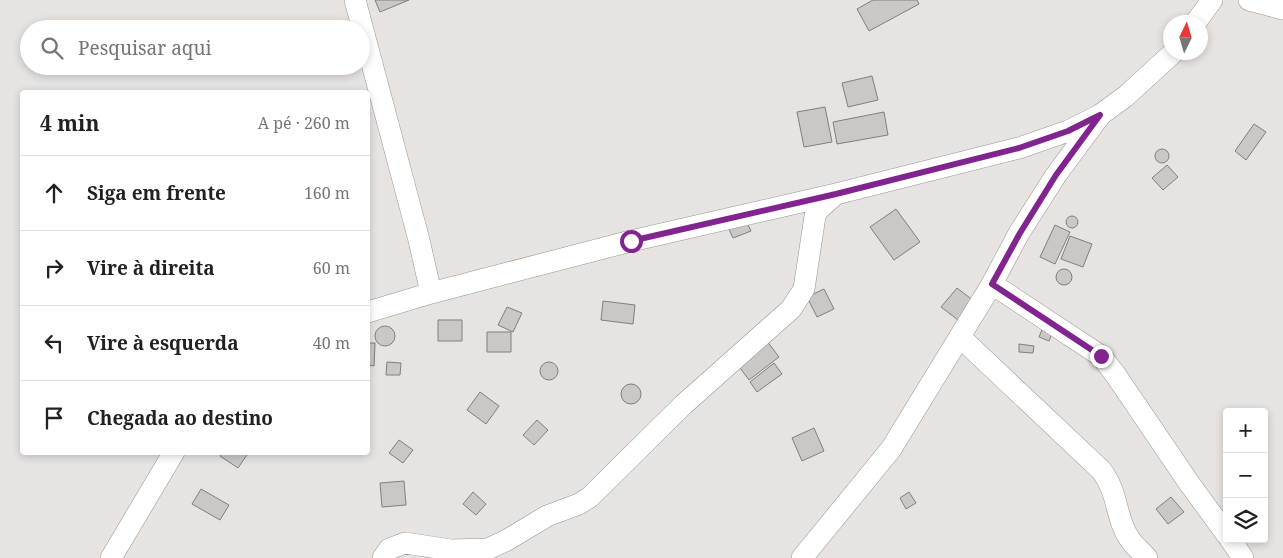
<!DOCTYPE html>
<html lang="pt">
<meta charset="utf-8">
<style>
:root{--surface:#fff;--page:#f6f6f6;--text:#202124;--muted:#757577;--line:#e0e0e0}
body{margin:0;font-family:"Noto Serif",serif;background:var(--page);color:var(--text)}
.controls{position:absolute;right:15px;bottom:15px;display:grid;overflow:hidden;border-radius:5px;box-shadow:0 2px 8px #0003}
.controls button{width:45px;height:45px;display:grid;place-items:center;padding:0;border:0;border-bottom:1px solid var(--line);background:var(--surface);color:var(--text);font:25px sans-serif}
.compass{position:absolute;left:1163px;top:15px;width:45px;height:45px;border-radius:50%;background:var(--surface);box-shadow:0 2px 8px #0003;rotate:5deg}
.stop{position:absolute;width:15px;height:15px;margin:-11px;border:4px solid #812490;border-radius:50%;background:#fff}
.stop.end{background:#812490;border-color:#fff;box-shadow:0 1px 5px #0008}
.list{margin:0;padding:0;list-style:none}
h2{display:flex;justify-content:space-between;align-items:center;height:65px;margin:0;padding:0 20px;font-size:21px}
h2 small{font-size:16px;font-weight:400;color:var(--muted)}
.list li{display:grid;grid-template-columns:32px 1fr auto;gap:15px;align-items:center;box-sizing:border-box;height:75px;padding:0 20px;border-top:1px solid var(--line)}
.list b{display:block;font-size:19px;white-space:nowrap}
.list em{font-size:16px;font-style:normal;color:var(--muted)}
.icon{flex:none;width:28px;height:28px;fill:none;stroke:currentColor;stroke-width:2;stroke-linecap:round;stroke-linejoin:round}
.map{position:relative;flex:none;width:1283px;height:558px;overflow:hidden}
.search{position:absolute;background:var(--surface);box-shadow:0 2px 8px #0003;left:20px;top:20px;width:350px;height:55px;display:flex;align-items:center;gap:12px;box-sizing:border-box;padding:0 18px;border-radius:28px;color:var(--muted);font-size:19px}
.panel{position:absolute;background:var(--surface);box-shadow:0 2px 8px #0003;left:20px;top:90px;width:350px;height:365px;border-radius:5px}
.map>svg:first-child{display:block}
</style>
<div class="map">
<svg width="1283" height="558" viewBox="0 0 1283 558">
<rect width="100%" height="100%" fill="#e6e3e1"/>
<path fill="#cbc7c6" stroke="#817e7d" d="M375 0H409L380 12Z
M873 0H917L919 4 869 31 857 9Z
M872 76 878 100 848 107 842 83Z
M825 107 832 142 804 147 797 112Z
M884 112 888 135 837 144 833 122Z
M1254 124 1266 132 1246 160 1235 151Z
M1155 156a7 7 0 1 1 14 0a7 7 0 1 1-14 0Z
M1167 165 1178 177 1163 190 1152 178Z
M896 209 920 242 894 260 870 227Z
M1066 222a6 6 0 1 1 12 0a6 6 0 1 1-12 0Z
M745 218 751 231 733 238 727 225Z
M1055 225 1070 232 1055 264 1040 257Z
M1070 236 1092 244 1083 267 1061 259Z
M1056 277a8 8 0 1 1 16 0a8 8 0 1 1-16 0Z
M957 288 974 301 958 320 941 307Z
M824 289 834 309 817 317 807 297Z
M603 301 635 305 633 324 601 320Z
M507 307 522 313 513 332 498 325Z
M438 320H462V341H438Z
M375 336a10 10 0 1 1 20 0a10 10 0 1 1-20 0Z
M1043 327 1053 331 1049 341 1039 337Z
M487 332H511V352H487Z
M767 341 779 357 749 380 737 364Z
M368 343H375L374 366 368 365Z
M1019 344 1034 346 1033 353 1019 352Z
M540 371a9 9 0 1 1 18 0a9 9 0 1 1-18 0Z
M387 362 401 363 400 375H386Z
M774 363 782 374 757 392 750 382Z
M621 394a10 10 0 1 1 20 0a10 10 0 1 1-20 0Z
M480 392 499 406 486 424 467 410Z
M537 420 548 430 534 445 523 435Z
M814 428 824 451 802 461 792 438Z
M399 440 413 450 403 463 389 453Z
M223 452H249L238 468 220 456Z
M404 481 406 505 382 507 380 483Z
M201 489 229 505 220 520 192 504Z
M473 492 486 504 476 515 463 504Z
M909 492 916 503 906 509 900 498Z
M1171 497 1184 512 1168 524 1156 509Z"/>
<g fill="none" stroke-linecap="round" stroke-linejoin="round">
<g stroke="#979492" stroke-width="22">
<path id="minor" d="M355 0 419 240 431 293
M1249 0 1283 9
M1196 22 1212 0
M992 284 1101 356 1115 374 1189 483 1227 535
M368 312 431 293 631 241 836 194 1019 148 1068 131 1100 115 1126 96 1174 52
M960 337 1101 470C1119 493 1115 517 1129 538 1133 545 1141 551 1147 558
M1230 539 1243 558
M111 558 174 452
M383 558 389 549 405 543 451 550 488 549 507 540 547 516 579 504 590 497 683 405 791 309 804 289 815 216 818 210 836 194
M802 558 891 449 992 284 1019 233 1056 175 1099 117"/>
</g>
<use href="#minor" stroke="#fff" stroke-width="21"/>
</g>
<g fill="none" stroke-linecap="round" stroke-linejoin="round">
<path stroke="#812490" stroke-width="6" d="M631 241 836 194 1019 148 1068 131 1100 115 1056 175 1020 233 992 284 1101 356"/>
</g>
</svg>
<div class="controls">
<button>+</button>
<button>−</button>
<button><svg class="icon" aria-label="layers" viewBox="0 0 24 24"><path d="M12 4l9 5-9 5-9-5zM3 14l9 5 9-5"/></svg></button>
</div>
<svg class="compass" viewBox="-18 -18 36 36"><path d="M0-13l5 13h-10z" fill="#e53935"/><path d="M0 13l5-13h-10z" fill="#757577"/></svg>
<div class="stop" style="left:631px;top:241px"></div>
<div class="stop end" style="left:1101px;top:356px"></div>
<div class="search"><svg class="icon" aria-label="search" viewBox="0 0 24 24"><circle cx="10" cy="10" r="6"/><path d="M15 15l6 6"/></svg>Pesquisar aqui</div>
<section class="panel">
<h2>4 min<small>A pé · 260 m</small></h2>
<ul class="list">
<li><svg class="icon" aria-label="ahead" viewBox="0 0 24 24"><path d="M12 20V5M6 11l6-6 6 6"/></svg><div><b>Siga em frente</b></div><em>160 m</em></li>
<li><svg class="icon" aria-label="right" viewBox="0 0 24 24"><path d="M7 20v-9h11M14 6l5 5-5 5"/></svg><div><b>Vire à direita</b></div><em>60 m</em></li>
<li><svg class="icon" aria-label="left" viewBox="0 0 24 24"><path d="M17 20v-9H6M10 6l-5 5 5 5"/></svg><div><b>Vire à esquerda</b></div><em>40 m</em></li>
<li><svg class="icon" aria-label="arrive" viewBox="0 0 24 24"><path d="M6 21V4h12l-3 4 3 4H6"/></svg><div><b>Chegada ao destino</b></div></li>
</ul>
</section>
</div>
